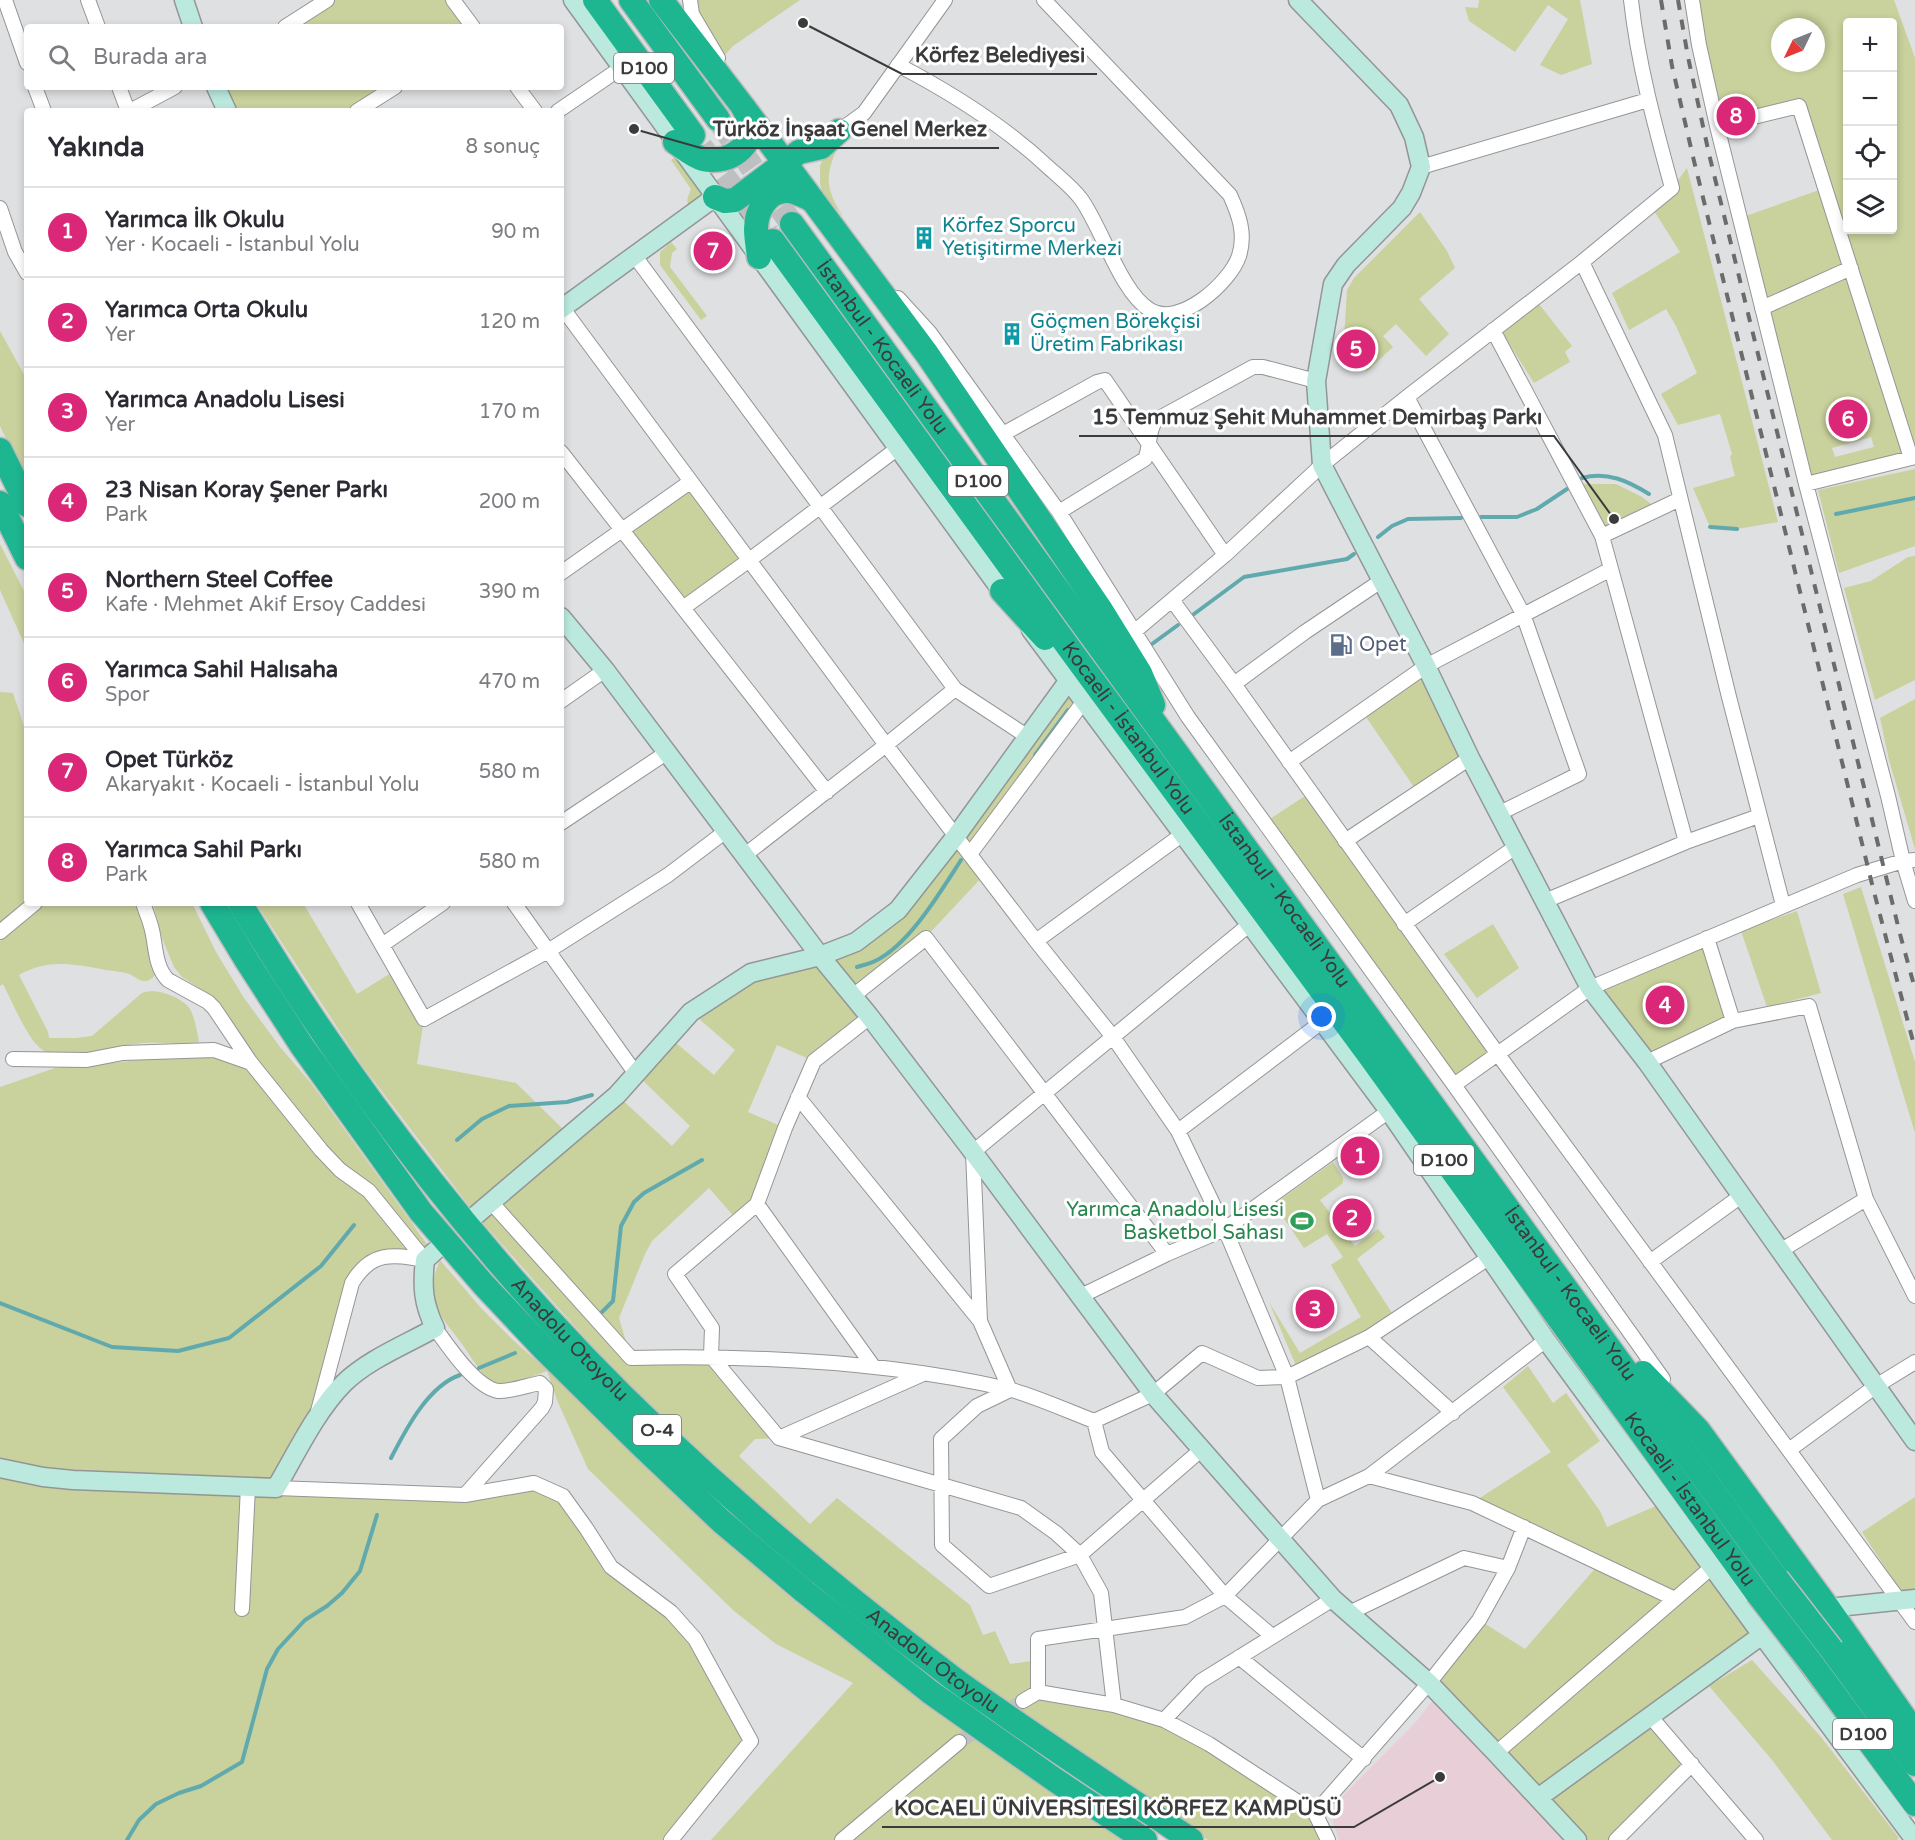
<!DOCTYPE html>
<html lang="tr">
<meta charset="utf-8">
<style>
:root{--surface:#fff;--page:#f7f7f7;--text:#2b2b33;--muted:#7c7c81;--line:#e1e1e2;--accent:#db2777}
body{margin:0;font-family:"Varela Round",sans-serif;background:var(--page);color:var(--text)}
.controls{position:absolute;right:18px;top:18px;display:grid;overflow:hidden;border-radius:6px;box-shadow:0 3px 9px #0003}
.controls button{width:54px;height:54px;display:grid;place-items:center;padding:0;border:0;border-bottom:2px solid var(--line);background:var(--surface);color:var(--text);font:30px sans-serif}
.compass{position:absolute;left:1771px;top:18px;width:54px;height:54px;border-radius:50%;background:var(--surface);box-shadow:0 3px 9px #0003;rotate:227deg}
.you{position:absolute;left:1322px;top:1017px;width:21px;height:21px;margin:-15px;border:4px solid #fff;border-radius:50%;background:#1a73e8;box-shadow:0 0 0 9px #1a73e833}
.badge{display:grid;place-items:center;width:39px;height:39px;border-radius:50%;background:var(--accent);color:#fff;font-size:20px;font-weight:700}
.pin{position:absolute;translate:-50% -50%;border:3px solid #fff;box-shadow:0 2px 6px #0006}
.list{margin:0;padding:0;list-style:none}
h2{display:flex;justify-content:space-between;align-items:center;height:78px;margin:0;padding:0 24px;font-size:26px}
h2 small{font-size:20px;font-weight:400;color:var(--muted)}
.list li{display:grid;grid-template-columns:39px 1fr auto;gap:18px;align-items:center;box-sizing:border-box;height:90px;padding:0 24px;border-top:2px solid var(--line)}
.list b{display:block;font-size:22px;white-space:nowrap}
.list p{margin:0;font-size:20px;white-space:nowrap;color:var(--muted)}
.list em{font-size:20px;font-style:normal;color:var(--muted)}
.icon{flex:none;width:33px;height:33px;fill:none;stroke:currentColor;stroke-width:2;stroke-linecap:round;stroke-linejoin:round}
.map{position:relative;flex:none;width:1915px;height:1840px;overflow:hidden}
.search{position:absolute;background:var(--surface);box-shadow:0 3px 9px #0003;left:24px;top:24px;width:540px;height:66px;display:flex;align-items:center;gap:15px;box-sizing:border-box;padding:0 21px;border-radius:6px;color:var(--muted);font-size:22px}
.panel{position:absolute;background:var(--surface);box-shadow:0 3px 9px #0003;left:24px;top:108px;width:540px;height:798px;border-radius:6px}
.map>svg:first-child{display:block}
</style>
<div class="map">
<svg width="1915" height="1840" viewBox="0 0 1915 1840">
<rect width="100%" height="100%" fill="#dfe0e1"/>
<path fill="#e7ced7" d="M1439 1693 1577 1840H1339L1333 1822 1330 1809 1416 1722Z"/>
<path fill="#c9d19c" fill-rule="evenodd" d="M327 0H453L473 27H285Z
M690 0H800L733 46 724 56Z
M1479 0H1580L1592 64 1561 75 1540 65 1568 19 1548 5 1515 52 1469 21 1465 7 1478 8Z
M1692 0H1894L1915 58V457L1806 484 1740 218 1825 188 1799 106 1717 126ZM1848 22H1892V230H1848ZM1780 27H1816V63H1780ZM1871 437 1874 447 1835 457 1832 448Z
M216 87H395L357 111H227Z
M840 143C825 173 824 188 843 216L823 194 820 184V166L824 156Z
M678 155 703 192 697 202 690 207C685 201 688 197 691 189L671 160Z
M1687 168 1778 522 1737 529 1710 527 1693 488 1735 476 1730 457 1732 454 1720 414 1678 425 1661 394 1697 373 1676 326 1666 309 1629 330 1612 293 1680 252 1651 206 1672 188Z
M1420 212 1447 251 1455 268 1419 299 1449 334 1426 356 1396 324 1383 336 1393 347 1366 372 1370 341 1344 338 1347 290 1354 278Z
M671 242 677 249 672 253 670 267 707 316 701 320 660 265V252Z
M1539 304 1572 346 1565 352 1570 362 1534 383 1502 332Z
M0 331 27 380V481L0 426Z
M1915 469V546L1839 573 1818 490Z
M690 482 748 561 683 608 621 529Z
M1581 484H1616L1642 497 1655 507 1604 531Z
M0 544 27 597V650L0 590Z
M1915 556V680L1875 700 1844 588 1871 581 1908 557Z
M1426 666 1470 758 1418 793 1362 711Z
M1069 680 1084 701 970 854 985 874 925 938 854 996 870 1017 814 1061 777 1045 748 1112 785 1128 757 1204 737 1220 709 1188 652 1241 645 1254 619 1318 631 1358 711 1356 779 1438 755 1439 739 1456 810 1524 837 1498 970 1605 983 1635 995 1631 1010 1664 1038 1660V1692L1164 1720 1315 1813 1328 1840H1208L1011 1707 844 1577 726 1477 625 1383 476 1215 361 1064 256 903H303L357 994 396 970 424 1019 417 1064 516 1083 569 1135 617 1095 672 1146 690 1126 636 1074 669 1037 714 1075 735 1050 691 1012 751 973 820 956 898 910Z
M0 692 13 693 27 735V903L0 926Z
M1915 699V849L1889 760 1880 718Z
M1311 792 1497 1053 1454 1085 1264 823Z
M1861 887 1915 1062V1133L1843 894Z
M44 903H137L157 972C154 976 152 980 146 981 139 982 135 976 129 974 121 971 110 971 101 969 71 964 48 959 19 975L48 1032 49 1038H76L92 1036 142 993C155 987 182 997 190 1009 195 1018 197 1032 199 1042 180 1045 163 1042 144 1043 119 1044 59 1065 40 1048 26 1036 12 1001 3 984L0 986V941Z
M153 903H192L216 952 244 998 280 1047 311 1083 429 1247 420 1250 369 1182 333 1158 425 1260 396 1255 357 1274 315 1423 276 1488 465 1495 534 1483 563 1496 611 1567 671 1612 751 1741 671 1840H0V1087L55 1068 184 1056 224 1059 245 1069 267 1089 266 1076 237 1028 215 998 182 977 174 967 162 938Z
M1797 911 1821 993 1767 1007 1741 931Z
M1493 924 1519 968 1477 998 1444 954Z
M1707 938 1733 1021 1647 1062 1590 988Z
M1333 1162 1343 1178V1183L1320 1200 1355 1246 1378 1229 1385 1237 1357 1259 1392 1313 1362 1335 1297 1368 1269 1302 1300 1353 1361 1317 1331 1265 1343 1257 1327 1234 1304 1248 1274 1204Z
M440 1260 481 1308 513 1340 547 1370 685 1505 797 1603 954 1723 1122 1840H711L853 1683 776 1644 734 1611 588 1469 557 1400 547 1371 505 1387H497L486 1378C476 1366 469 1353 459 1340 437 1311 424 1298 440 1260Z
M1528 1366 1553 1403 1566 1393 1600 1441 1567 1465 1600 1511 1607 1527 1665 1502 1762 1635 1651 1716 1692 1764 1616 1840H1577L1429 1684 1479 1620 1525 1649 1599 1564 1472 1503 1551 1452 1503 1387Z
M1915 1497V1597L1905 1598 1862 1532Z
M1752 1660 1821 1737 1899 1838 1897 1840H1832L1772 1760 1709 1686Z"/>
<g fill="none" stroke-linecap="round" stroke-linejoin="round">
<path stroke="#60aaae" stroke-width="4" d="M1582 478C1607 471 1628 481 1649 494
M1836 514 1915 498
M1481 517H1517L1537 509 1567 489
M1710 527 1737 529
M1378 537 1392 526 1408 519 1461 518
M1194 614 1244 577 1347 559 1354 554
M1152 644 1178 625
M1035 755 1068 710
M857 967C863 965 869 964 875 961 909 945 941 891 961 860
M457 1140 482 1119 509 1106 567 1102 592 1095
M0 1303 112 1347 178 1351 229 1338 321 1266 354 1225
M602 1312 613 1301 621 1226 634 1202 644 1193 702 1160
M479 1368 515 1353
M391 1458C406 1429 428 1386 460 1375
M127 1840 139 1820 156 1804 179 1793 201 1786 242 1762 267 1669 278 1649 305 1620 327 1606 342 1593 360 1571 377 1515"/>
<path stroke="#bebfc0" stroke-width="14" stroke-dasharray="14 7" stroke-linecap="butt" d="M959 1742 1023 1701"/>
<path stroke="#bebfc0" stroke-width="24" stroke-dasharray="24 12" stroke-linecap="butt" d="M718 119 792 224
M701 147 768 234"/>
<g stroke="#949596" stroke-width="16">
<path id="street" d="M5 0 27 63
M88 0 98 27
M453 0 473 27
M690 0 692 14 718 58
M1692 0 1699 45 1717 126 1806 484 1888 796 1903 861 1915 901
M285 27 327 0
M898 65C952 93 1004 126 1048 167 1059 177 1072 187 1081 199 1102 228 1121 293 1150 310 1179 328 1230 283 1239 256 1246 234 1239 215 1230 195L1044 0
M35 87 44 111
M119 87 128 111
M517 87 535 111
M130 111 175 87
M357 111 395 87
M558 111 621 68
M1717 126 1799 106 1911 458
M839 131 864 113 945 0
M1421 167 1648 100
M0 208 15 252 27 273
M634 255 955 689 1028 737
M1582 262 1665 435 1729 697 1783 905
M898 298 930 333 1059 512 1188 717 1454 1085 1590 988 1857 875 1903 861 1915 860
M561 306 886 745 1036 941 1113 1037 1178 1131 1225 1229 1287 1377 1318 1500
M1762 308 1851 268
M1493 330 1602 536 1686 842
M1407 397 1523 614 1579 774 1500 813
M1003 434 1097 382 1105 380 1225 555
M561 452 827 792
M1806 484 1915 457
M1059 512 1145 459C1151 446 1147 432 1156 420L1253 367H1263L1316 381
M1602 536 1680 499
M561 573 690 482
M1172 600 1234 684 1497 1053 1915 1622
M683 608 748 561 898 448
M1134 632 1225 555 1322 465 1407 397 1582 262 1672 188C1655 126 1638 64 1631 0
M1234 684 1305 632 1381 581
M561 701 605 670
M1289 762 1426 666 1611 569
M561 823 666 753
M1345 841 1470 758
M970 854 1084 701
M745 855 886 745 955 689
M1545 901 1686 842 1759 816
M143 903C146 912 150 921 152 930 156 947 155 967 168 980L208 1002 214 1008 251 1063 321 1150 340 1170 369 1191 425 1260
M358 903 424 1019 548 951 668 875 726 831
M514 903 636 1074
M1404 924 1517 846
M0 932 35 903
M1707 938 1733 1021
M1036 941 1183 834
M382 945 443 903
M853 996 926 938 1167 1254
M870 1017 814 1061 785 1128 757 1204 675 1274 712 1328 711 1356 779 1438 1021 1508 1056 1533 1080 1555 1101 1593 1114 1705
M13 1059 87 1060 123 1053 214 1050 251 1063
M1647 1062 1733 1021 1809 1006 1866 1199 1915 1296
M1454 1085 1663 1379
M798 1097 980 1321 1010 1390 977 1406 941 1439 942 1545 989 1586 1080 1555 1202 1449
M1178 1131 1323 1021
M491 1202 631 1358C757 1355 885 1361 1008 1389 1035 1396 1068 1411 1094 1421L1153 1394 1202 1353 1258 1378 1287 1377 1369 1337 1490 1257
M757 1204 873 1366
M1780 1251 1866 1199
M1650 1262 1741 1196
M1081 1296 1167 1254 1225 1229 1389 1111
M980 1321 973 1152 1250 924
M435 1328C448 1346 475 1387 498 1391 509 1392 529 1385 540 1383L546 1389 545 1402 542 1408 465 1495
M1369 1337 1453 1413
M318 1411 352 1283C371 1251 392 1254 425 1260
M1094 1421 1102 1452 1225 1596 1272 1636
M779 1438 923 1374
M1789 1450 1876 1386 1915 1362
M1369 1476 1472 1503 1675 1599 1712 1567
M276 1488 465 1495 534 1483 563 1496 586 1528 611 1567 671 1612 695 1639 751 1741 671 1840
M242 1609 248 1487
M1349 1613 1464 1558 1508 1568
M1239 1657 1364 1759
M1038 1692V1639L1185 1617 1225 1596 1318 1500 1369 1476 1546 1340
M1023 1701 1038 1692 1114 1705 1164 1720 1209 1744 1315 1813 1429 1683 1479 1620 1508 1568 1524 1527
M1650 1716 1756 1840
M1164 1720 1201 1681 1333 1599
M1496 1753 1675 1599
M1315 1813 1328 1840
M842 1840 959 1742
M1616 1840 1692 1764"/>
</g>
<g stroke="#949596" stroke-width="21">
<path id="secondary" d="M184 0 193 27
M573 0 1009 601
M1298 0 1399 105 1414 137 1421 167 1411 193 1402 208 1346 265 1333 284 1316 381 1322 465 1426 666 1470 758 1590 988 1647 1062 1915 1441
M216 87 227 111
M561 309 715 197
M561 617 605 670 820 956 870 1017 973 1152 1153 1394 1333 1599 1429 1683 1496 1753 1577 1840
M1031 630 1389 1111 1546 1340 1762 1635 1915 1840
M476 1215 617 1095 691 1012 751 973 820 956 856 942 898 910 956 836 1069 680
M0 1468 43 1477 73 1480 276 1488C296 1454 316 1411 344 1383 369 1359 405 1345 435 1328 423 1303 422 1287 425 1260L435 1251
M1819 1611 1828 1608 1915 1599
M1538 1798 1762 1635 1771 1631"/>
</g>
<g stroke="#bcbcbd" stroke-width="27">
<g id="highway">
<path d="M595 0 693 135"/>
<path d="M631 0 718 119"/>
<path d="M661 0 744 108 927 354 1101 610 1140 673 1153 705"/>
<path d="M675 142C684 148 693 156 703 159 724 164 751 151 750 127 750 121 747 114 744 109"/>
<path d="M715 197 725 201 735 200 799 152 821 147 839 131"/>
<path id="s1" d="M792 224 1777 1579"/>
<path id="s2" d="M773 241 1077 659 1369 1055 1757 1593"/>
<path d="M759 257C758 248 756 238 756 229 756 212 766 192 785 191 795 190 804 196 812 200"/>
<path d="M0 450 27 505"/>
<path d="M0 503 27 558"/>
<path d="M1002 591 1045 638"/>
<path d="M212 903 247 961 302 1046 421 1212 483 1284 545 1350 641 1445 721 1521 805 1592 930 1692 1055 1780 1145 1840"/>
<path id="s3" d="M240 903C354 1094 498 1279 660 1432 750 1517 846 1597 945 1672 966 1689 989 1703 1011 1719 1070 1760 1131 1800 1191 1840"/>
<path d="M1643 1373 1698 1430 1828 1608 1915 1733"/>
<path d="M1832 1650 1915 1764"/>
<path d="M1812 1664 1915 1804"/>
</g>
</g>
<use href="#street" stroke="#fff" stroke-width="14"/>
<use href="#secondary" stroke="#bce9de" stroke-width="18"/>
<use href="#highway" stroke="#1eb691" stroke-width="24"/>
<path stroke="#6b6b6c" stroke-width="4" stroke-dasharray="10 10" stroke-linecap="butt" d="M1661 0 1672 66 1694 161 1873 888 1915 1049
M1678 0 1688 57 1709 154 1900 934 1915 989"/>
<g stroke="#bcbcbd" stroke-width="27" stroke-linecap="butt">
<path id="highway-bridge" d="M1777 1579 1832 1650
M1757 1593 1812 1664"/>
</g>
<use href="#highway-bridge" stroke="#1eb691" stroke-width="24"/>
</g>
<defs>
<g id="building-bare" transform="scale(1.8)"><path d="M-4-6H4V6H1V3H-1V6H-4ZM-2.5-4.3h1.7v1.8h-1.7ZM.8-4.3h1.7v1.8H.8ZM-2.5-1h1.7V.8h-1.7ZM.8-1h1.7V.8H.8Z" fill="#0f9aa8" stroke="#fff" stroke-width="2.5" paint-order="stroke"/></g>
<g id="fuel-bare" transform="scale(1.8)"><path d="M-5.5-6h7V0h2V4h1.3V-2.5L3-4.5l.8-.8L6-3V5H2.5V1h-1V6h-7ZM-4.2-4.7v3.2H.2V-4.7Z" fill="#5c6f8a" stroke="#fff" stroke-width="2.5" paint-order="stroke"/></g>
<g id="stadium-bare" transform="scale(1.8)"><path d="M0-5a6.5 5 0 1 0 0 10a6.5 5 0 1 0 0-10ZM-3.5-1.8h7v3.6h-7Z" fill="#2e9e5b" stroke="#fff" stroke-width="2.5" paint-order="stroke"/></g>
</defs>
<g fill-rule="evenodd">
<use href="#building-bare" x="924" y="238"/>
<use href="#building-bare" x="1012" y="334"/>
<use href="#fuel-bare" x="1341" y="645"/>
<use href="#stadium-bare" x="1302" y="1221"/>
</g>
<g text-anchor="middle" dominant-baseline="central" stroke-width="6" stroke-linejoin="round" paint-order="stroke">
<g fill="#fff" stroke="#767676" stroke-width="1.5">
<rect x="614" y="53" width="60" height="30" rx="4.5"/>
<rect x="948" y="466" width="60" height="30" rx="4.5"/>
<rect x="1414" y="1145" width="60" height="30" rx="4.5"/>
<rect x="633" y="1415" width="48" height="30" rx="4.5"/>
<rect x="1833" y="1719" width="60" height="30" rx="4.5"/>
</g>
<g font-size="18" font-weight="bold" fill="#3b3b3c">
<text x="644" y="68">D100</text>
<text x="978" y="481">D100</text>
<text x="1444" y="1160">D100</text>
<text x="657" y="1430">O-4</text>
<text x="1863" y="1734">D100</text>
</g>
<g font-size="20" fill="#0d838f" stroke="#fff" text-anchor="start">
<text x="942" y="226">Körfez Sporcu<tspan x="942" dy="23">Yetişitirme Merkezi</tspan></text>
<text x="1030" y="322">Göçmen Börekçisi<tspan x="1030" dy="23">Üretim Fabrikası</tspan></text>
</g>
<g font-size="20" fill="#3b3b3c" stroke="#fff">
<text stroke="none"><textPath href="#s1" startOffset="153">İstanbul - Kocaeli Yolu</textPath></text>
<text stroke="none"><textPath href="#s2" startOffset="603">Kocaeli - İstanbul Yolu</textPath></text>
<text stroke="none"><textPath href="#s1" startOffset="837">İstanbul - Kocaeli Yolu</textPath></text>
<text stroke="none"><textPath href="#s1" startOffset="1323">İstanbul - Kocaeli Yolu</textPath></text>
<text stroke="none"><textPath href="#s3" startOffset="548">Anadolu Otoyolu</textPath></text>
<text stroke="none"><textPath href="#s2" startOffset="1557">Kocaeli - İstanbul Yolu</textPath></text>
<text stroke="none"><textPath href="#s3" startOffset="1034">Anadolu Otoyolu</textPath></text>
</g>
<g font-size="20" fill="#4e5e75" stroke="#fff" text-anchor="start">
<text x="1359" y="645">Opet</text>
</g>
<g font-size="20" fill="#27864d" stroke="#fff" text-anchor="end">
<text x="1284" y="1210">Yarımca Anadolu Lisesi<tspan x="1284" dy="23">Basketbol Sahası</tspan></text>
</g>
</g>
<path fill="none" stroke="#3b3b3c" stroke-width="2" d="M803 23L902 74H1097M634 129L701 148H999M1614 519L1554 436H1079M1440 1777L1354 1827H882"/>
<g fill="#3b3b3c" stroke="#fff" stroke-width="2">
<circle cx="803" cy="23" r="6"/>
<circle cx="634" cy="129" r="6"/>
<circle cx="1614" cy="519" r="6"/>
<circle cx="1440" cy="1777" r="6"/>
</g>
<g font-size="21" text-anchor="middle" font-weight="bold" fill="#3b3b3c" stroke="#fff" stroke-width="6" stroke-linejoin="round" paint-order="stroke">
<text x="1000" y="62">Körfez Belediyesi</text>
<text x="850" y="136">Türköz İnşaat Genel Merkez</text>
<text x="1317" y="424">15 Temmuz Şehit Muhammet Demirbaş Parkı</text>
<text x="1118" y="1815">KOCAELİ ÜNİVERSİTESİ KÖRFEZ KAMPÜSÜ</text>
</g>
</svg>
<div class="controls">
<button>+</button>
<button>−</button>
<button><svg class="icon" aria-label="locate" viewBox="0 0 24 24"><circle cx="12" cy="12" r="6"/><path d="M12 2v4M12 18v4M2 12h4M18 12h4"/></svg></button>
<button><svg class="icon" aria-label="layers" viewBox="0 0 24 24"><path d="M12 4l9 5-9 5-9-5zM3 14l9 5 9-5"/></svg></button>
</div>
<svg class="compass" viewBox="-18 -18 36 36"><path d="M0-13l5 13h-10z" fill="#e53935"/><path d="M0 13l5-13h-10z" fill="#7c7c81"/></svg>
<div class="you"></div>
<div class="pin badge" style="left:1360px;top:1156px">1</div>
<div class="pin badge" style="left:1352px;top:1218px">2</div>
<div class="pin badge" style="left:1315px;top:1309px">3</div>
<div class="pin badge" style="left:1665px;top:1005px">4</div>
<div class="pin badge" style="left:1356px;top:349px">5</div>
<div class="pin badge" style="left:1848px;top:419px">6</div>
<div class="pin badge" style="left:713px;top:251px">7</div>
<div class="pin badge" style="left:1736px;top:116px">8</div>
<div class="search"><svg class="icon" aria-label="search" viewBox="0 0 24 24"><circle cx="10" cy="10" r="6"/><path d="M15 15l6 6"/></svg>Burada ara</div>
<section class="panel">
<h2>Yakında<small>8 sonuç</small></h2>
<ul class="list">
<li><span class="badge">1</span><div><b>Yarımca İlk Okulu</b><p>Yer · Kocaeli - İstanbul Yolu</p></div><em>90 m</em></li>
<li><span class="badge">2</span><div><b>Yarımca Orta Okulu</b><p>Yer</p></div><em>120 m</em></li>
<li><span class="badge">3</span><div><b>Yarımca Anadolu Lisesi</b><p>Yer</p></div><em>170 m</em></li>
<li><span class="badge">4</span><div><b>23 Nisan Koray Şener Parkı</b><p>Park</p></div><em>200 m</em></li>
<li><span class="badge">5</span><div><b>Northern Steel Coffee</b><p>Kafe · Mehmet Akif Ersoy Caddesi</p></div><em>390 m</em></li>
<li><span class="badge">6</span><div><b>Yarımca Sahil Halısaha</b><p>Spor</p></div><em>470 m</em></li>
<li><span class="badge">7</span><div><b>Opet Türköz</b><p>Akaryakıt · Kocaeli - İstanbul Yolu</p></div><em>580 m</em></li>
<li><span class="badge">8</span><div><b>Yarımca Sahil Parkı</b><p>Park</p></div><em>580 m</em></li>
</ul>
</section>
</div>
